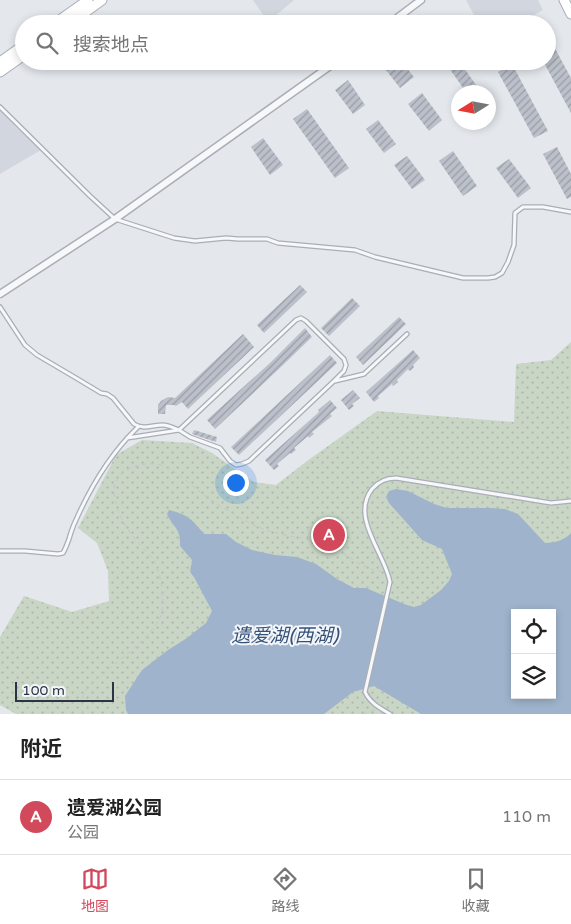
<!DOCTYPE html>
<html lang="zh">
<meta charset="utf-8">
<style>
:root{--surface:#fff;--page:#f6f6f6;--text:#222;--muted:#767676;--line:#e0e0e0;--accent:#d1495b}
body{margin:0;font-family:"Varela Round","Noto Sans SC",sans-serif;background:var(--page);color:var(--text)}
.controls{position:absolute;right:15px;bottom:15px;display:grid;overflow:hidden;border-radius:0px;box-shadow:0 2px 8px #0003}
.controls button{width:45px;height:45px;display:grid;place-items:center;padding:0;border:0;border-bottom:1px solid var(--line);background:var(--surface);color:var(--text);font:25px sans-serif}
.compass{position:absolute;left:451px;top:85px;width:45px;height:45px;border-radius:50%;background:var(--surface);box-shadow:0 2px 8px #0003;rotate:259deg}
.scale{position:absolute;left:15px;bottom:12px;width:99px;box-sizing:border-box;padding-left:5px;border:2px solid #2b3445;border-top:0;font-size:14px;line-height:18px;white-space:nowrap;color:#2b3445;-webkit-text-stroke:4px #f4f6f9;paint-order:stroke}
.you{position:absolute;left:235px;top:482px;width:18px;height:18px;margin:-12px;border:4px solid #fff;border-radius:50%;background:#1a73e8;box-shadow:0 0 0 8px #1a73e833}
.badge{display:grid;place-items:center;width:32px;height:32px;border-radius:50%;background:var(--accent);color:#fff;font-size:16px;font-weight:700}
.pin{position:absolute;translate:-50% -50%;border:2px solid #fff;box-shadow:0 1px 5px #0006}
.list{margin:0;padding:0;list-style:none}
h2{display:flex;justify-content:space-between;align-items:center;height:65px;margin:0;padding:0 20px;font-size:21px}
h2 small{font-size:16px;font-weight:400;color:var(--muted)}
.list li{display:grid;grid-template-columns:32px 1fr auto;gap:15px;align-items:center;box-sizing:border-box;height:75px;padding:0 20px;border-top:1px solid var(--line)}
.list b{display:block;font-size:19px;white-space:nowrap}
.list p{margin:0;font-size:16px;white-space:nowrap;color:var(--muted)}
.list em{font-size:16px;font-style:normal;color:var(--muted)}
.icon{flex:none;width:28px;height:28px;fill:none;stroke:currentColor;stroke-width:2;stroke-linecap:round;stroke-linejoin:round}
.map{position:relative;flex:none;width:571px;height:714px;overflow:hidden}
.search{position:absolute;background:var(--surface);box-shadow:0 2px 8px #0003;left:15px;right:15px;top:15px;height:55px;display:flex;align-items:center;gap:12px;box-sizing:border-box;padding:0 18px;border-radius:28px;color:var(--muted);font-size:19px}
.sheet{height:140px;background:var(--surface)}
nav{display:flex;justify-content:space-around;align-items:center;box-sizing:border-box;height:70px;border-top:1px solid var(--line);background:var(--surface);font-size:14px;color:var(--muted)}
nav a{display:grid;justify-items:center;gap:2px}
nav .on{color:var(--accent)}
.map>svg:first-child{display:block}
</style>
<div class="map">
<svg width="571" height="714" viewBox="0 0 571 714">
<defs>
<pattern id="park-dots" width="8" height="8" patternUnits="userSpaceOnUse" patternTransform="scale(1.25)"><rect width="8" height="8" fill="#c9d6c5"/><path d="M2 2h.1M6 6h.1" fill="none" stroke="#adb8ab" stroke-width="1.8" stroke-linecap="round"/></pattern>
<pattern id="building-hatch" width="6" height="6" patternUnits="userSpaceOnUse" patternTransform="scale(1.25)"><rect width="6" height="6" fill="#bbc0ca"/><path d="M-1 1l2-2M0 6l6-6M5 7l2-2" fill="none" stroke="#989da6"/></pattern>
</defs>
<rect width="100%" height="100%" fill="#e4e7ec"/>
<path fill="#d2d6de" d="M253 0H294L268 22Z
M466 0H538L543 10 519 24H479Z
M0 104 16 127 41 150 0 174Z"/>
<path fill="url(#park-dots)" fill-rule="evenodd" d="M571 342V714H16L0 705V637L24 596 72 612 109 601 108 571 97 543 78 528 116 455 142 440 192 443 212 453 254 482 276 485 307 461 377 411 514 422 516 364 551 360ZM515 613H552V695H515Z"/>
<path fill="#9fb4cc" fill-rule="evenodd" d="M396 489 408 491 434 504 447 508H491L505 509 518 514 545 543C554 543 565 540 571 533V714H421L374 686 353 692 324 714H128L126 710 125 696 142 670 168 650 187 638 206 623 212 611 194 577C187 570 192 568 192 560L180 546C181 528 174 529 167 514L169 510C188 515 192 519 204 534H226L236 542 252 550 275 555 297 557 316 564 337 579 354 588H366L404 604 414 607 421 605 441 590 449 581 452 574 442 549 422 540 389 503 386 497 389 491ZM515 613H552V695H515Z"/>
<path fill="url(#building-hatch)" d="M552 43 571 78V113L543 61H547V46Z
M379 61H401L414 77 400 88Z
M444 61H459L479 89 474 92H466Z
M512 64 548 131 534 138 498 72Z
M348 80 365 105 353 114 335 90Z
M422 93 442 120 429 131 408 104Z
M307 109 349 168 335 178 293 119Z
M378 120 396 144 384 153 366 129Z
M263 138 283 165 270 175 251 147Z
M557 147 571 174V197L567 199 543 154Z
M453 151 477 186 463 196 439 161Z
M407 156 425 180 412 189 394 165Z
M509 159 531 188 518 198 496 168Z
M300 285 307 292 264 333 257 325Z
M352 298 360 306 329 336 321 328Z
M399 317 406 324 363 365 356 357Z
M305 328 312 337 283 365 215 429 207 420 271 362Z
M243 334 254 347 188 409 182 402 176 406 174 405H166L165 414H158V405L161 401 168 397 175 398Z
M413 350 420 358 413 365 414 367 410 371 408 369 397 380 398 382 393 386 392 384 378 396 379 398 374 402 366 392Z
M330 355 337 363 239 455 231 447Z
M353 390 360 398 352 404 354 406 349 410 341 400Z
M330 400 337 408 330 414 332 416 312 432 314 434 309 438 308 436 294 448 296 450 291 454 290 453 277 464 279 466 274 470 265 460 319 412 318 410Z
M194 430 217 437 216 442 192 434Z"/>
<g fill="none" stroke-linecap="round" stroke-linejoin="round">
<g stroke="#a9aeb7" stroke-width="5.5">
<path id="lane" d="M0 107 90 196 115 219 174 238 195 241 226 238 238 239H267L278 243 355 250 375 257 463 278H488L495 277 502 273 508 262 514 245 515 213 523 207H543L571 212
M0 307 25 345 37 355 76 378 101 393 107 394 113 398 134 424C144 430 152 425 163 425 168 425 174 428 179 430L296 320 301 318 306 321 344 359 346 365 344 371 334 381 249 461 242 464 236 465 230 461 220 448 190 437 179 430 127 438
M335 381 364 374 407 334
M0 551H25L58 554 63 553C66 548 67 544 69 539 71 532 73 526 76 520 91 486 111 453 138 427
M390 714C380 708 370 703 365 692L390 582C385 554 350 517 372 489 378 482 387 478 396 478L551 503 571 501"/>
</g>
<g stroke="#a9aeb7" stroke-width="9">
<path id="street" d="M389 24 421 0
M0 294 115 219 337 61"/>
</g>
<g stroke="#a9aeb7" stroke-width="11">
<path id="secondary" d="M564 0 571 14
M54 24 88 0
M69 24 102 0
M0 62 24 45
M0 72 24 55"/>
</g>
<path stroke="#c2c5cb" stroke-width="1" stroke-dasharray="4 4" stroke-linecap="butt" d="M83 714C81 707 81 699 85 692 89 684 97 679 104 673 122 658 149 639 160 618 162 613 163 605 163 599 162 586 160 571 153 559 150 555 146 552 143 548 131 534 120 522 116 503 115 499 114 493 114 488 116 470 140 462 156 464 174 467 189 484 203 494 212 501 222 507 232 513 245 521 258 528 273 532 287 536 302 538 317 541 322 542 327 543 331 545 348 555 361 569 381 571
M363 714 375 710"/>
<use href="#lane" stroke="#f7f8fa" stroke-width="3"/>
<use href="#street" stroke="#f7f8fa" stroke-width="6"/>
<use href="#secondary" stroke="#fff" stroke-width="9"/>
</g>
<g text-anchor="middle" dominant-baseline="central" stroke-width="4" stroke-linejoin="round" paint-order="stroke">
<g font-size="19" font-style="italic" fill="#34527a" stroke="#f4f6f9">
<text x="285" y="636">遗爱湖(西湖)</text>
</g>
</g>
</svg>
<div class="controls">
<button><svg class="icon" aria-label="locate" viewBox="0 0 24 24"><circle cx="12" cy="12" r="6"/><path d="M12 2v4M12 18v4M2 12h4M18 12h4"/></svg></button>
<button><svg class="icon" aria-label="layers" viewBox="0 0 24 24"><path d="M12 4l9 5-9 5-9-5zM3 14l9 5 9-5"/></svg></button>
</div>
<svg class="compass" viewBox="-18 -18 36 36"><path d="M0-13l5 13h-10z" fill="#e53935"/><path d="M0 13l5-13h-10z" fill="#767676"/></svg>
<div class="scale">100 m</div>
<div class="you"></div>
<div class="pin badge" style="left:329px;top:535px">A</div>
<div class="search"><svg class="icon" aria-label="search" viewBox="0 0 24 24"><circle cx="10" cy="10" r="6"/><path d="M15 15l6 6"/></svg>搜索地点</div>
</div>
<section class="sheet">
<h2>附近<small></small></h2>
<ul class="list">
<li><span class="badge">A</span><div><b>遗爱湖公园</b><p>公园</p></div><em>110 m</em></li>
</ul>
</section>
<nav>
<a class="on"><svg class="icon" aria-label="map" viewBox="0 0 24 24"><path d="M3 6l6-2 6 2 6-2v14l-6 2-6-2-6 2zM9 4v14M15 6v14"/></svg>地图</a>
<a><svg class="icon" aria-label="directions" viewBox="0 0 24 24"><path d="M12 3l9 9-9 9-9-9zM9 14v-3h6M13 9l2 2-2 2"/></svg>路线</a>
<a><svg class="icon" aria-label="saved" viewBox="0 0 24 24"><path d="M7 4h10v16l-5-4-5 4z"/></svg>收藏</a>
</nav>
